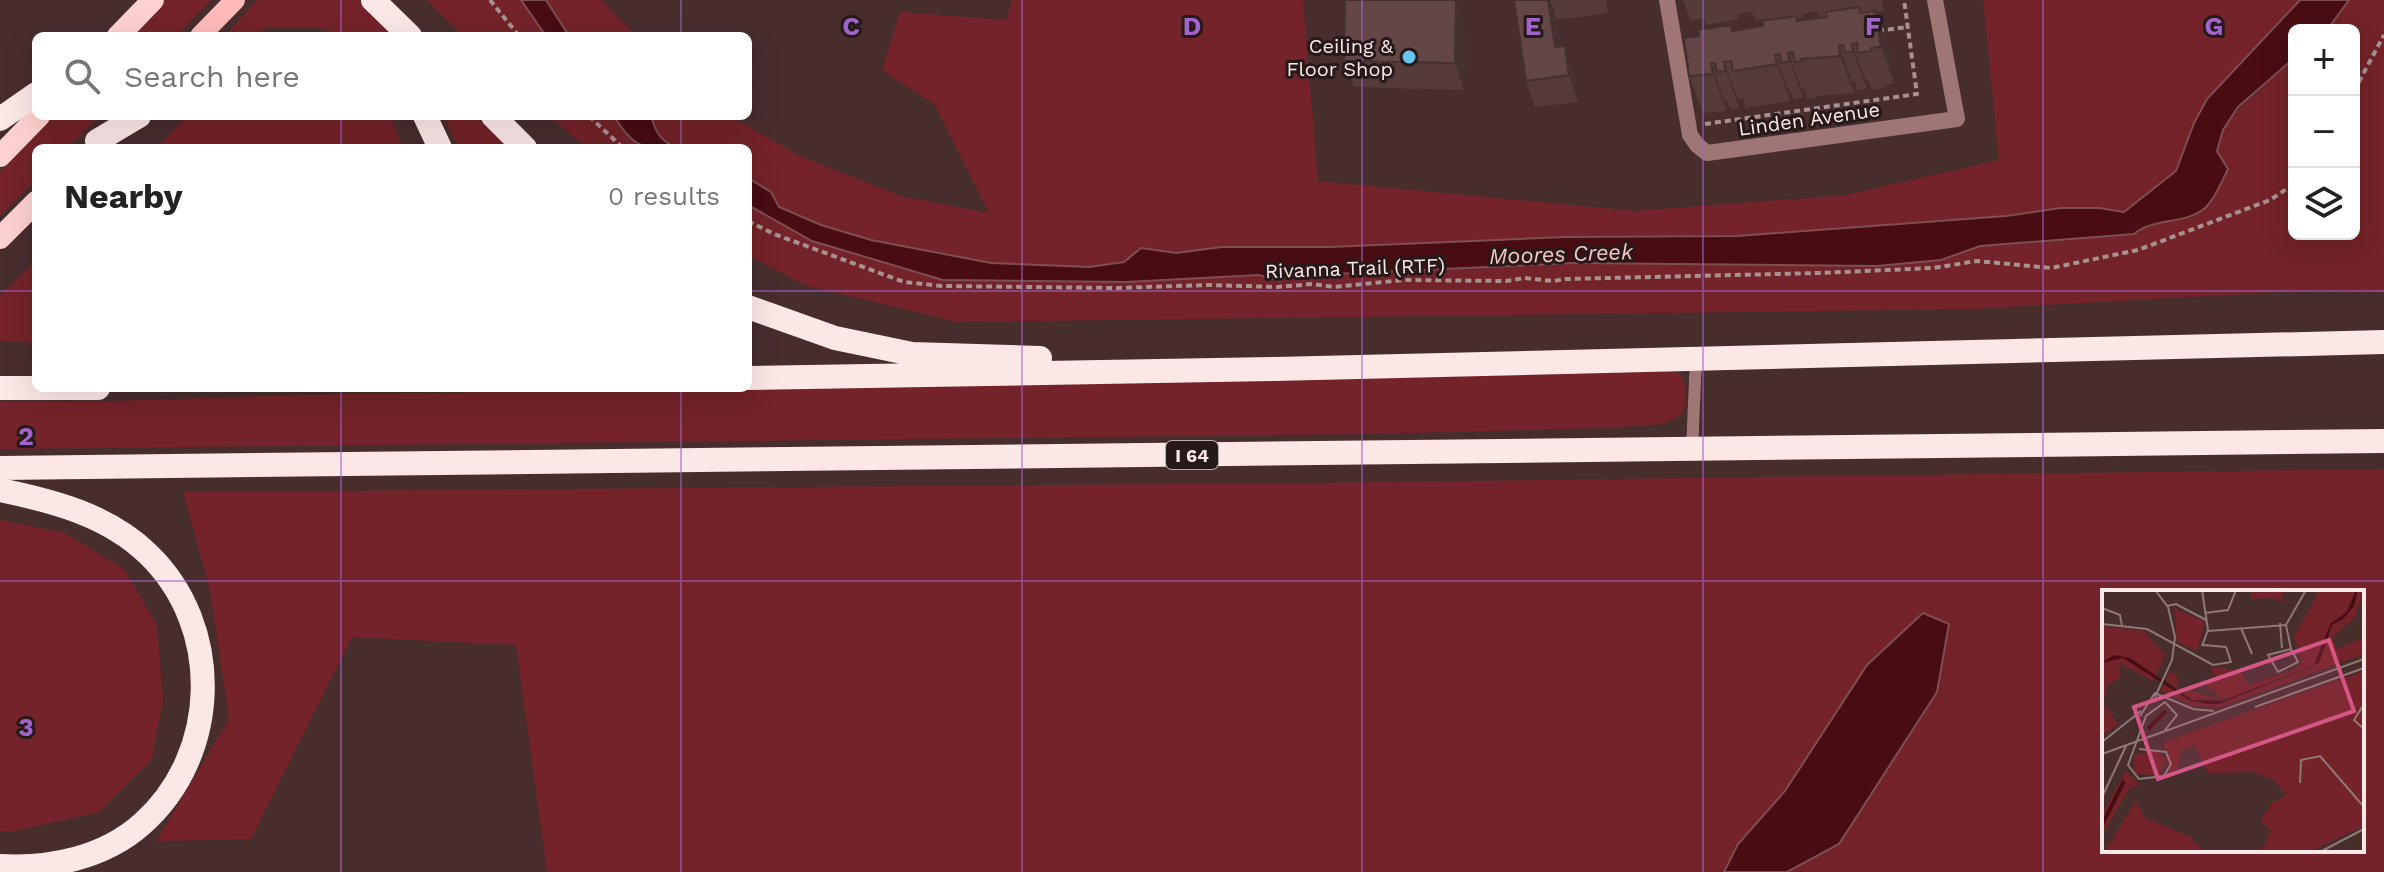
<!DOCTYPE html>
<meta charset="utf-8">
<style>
:root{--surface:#fff;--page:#f2f2f2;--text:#222;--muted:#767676;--line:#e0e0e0}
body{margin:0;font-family:"Work Sans",sans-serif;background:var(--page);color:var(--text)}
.controls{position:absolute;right:24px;top:24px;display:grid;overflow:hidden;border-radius:12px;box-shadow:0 8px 32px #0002}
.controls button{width:72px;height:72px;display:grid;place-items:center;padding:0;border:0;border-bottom:2px solid var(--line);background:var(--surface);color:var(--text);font:40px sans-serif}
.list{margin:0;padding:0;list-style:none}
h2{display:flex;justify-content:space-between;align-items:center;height:104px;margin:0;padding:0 32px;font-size:34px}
h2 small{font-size:26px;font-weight:400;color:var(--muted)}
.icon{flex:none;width:44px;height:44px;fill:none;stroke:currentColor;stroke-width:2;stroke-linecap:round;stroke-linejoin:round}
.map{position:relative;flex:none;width:2384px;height:872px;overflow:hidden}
.search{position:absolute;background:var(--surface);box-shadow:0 8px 32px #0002;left:32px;top:32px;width:720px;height:88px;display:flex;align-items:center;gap:20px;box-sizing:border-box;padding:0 28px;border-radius:12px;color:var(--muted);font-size:30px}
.panel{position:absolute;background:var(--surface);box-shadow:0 8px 32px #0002;left:32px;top:144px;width:720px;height:248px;border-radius:12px}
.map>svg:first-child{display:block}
</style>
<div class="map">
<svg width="2384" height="872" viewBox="0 0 2384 872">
<rect width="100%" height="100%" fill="#482d2d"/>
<path fill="#732329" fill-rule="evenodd" d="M165 0H211L176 36H130Z
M257 0H359L396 36H351L313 27 269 28 242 36H225Z
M427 0H521L546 36H463Z
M546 0H602L636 36H569Z
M1012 0H1303L1318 181 1634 211 1846 195 1999 160 1983 0H2300L2207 99 2194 123 2176 171 2124 212 2099 208H2061L2006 216 1737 236 1568 237 1329 247H1222L1176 253 1141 248 1124 262 1089 267 991 263 871 240 821 225 779 207 771 192 748 178V148C729 148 680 154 666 144 657 138 653 125 651 116H730L800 156 901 196 989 213 935 105 882 70 900 12 1006 20Z
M2349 0H2384V292L2317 290 1971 309 957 322 804 285 748 255V205L812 241 943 280 1126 282 1259 275 1280 281 1289 276 1574 263 1877 266 1941 260 1980 246 2133 234C2153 217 2190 226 2207 205 2224 184 2216 176 2217 152 2220 125 2239 109 2258 92 2270 81 2280 68 2294 58V234H2354V30H2327Z
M54 116H99L67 148H36V180L0 216V172Z
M189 116H390L403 148H155Z
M444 116H476L509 148H458Z
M549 116H614L625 133 644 148H587Z
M36 261V343L0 341V295Z
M1667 369 1680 374 1685 384 1686 403 1680 416 1663 424 1607 428 1371 434 0 449V402C120 403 240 395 360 394 796 389 1231 378 1667 369Z
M2384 469V872H547L516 645 352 637 251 839 156 841 229 719 210 590 183 492 1305 483ZM2104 592H2362V850H2104Z
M0 520 65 533 124 569 157 625 163 699 152 759 99 812 11 832 0 831Z"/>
<path fill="#490c13" stroke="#7e4e53" stroke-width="2" d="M521 0H546L569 36H546Z
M2300 0H2349L2327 30H2294V58L2238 107 2223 130 2217 151 2228 169C2222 181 2215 199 2205 208 2185 225 2154 217 2134 234L1980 246 1941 260 1877 266 1574 263 1289 276 1280 281 1259 275 1126 282 943 280 812 241 748 205V178L771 192 779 207 821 225 871 240 991 263 1089 267 1124 262 1141 248 1176 253 1222 247H1329L1567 237 1737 236 2006 216 2061 208H2099L2124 212 2176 171 2194 123 2207 99Z
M614 116H651C656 133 661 142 678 148 642 148 634 149 614 116Z
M1923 613 1949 624 1937 692 1839 844 1787 872H1724L1738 844 1785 791 1867 665Z"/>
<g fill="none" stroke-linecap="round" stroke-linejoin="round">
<path stroke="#a89191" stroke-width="4" stroke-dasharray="6 4" stroke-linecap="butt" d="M490 0 519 36
M1878 31 1907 27
M2354 91 2384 35
M589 116 623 148
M1705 124 1917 94 1904 0
M748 221 774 234 904 282 942 286 1116 288 1208 285 1277 287 1313 284 1334 287 1404 280 1506 281 1525 278 1553 281 1566 279 1820 273 1933 268 1977 261 2051 268 2138 250 2270 200 2294 184"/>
<path stroke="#9f7676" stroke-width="12" d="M1692 450 1696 358"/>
<path stroke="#9f7676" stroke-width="16" d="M1667 0 1690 135 1697 145 1707 153 1957 119 1935 0"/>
<path stroke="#febbba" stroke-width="20" d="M200 36 235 0"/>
<path stroke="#fdd1d0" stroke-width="22" d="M118 36 153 0
M0 156 39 116
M0 238 36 202"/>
<path stroke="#fce7e7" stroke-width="24" d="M373 0 410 36
M425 116 440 148
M493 116 525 148
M0 119 36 94
M97 141 139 116
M748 307 835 338 912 354 1040 358
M748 378 1275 369 2384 342
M0 388H98
M0 468 2384 441
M0 490C53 501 108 515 148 554 223 626 221 754 142 824 104 858 49 869 0 866"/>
</g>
<path fill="#553c3b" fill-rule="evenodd" d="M1456 0 1465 26 1464 90 1354 87 1344 61Z
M1514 0H1606L1608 13 1557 20 1561 47 1574 73 1578 102 1535 107 1526 81Z
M1683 0H1882L1884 11 1876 12 1889 48 1894 83 1884 85 1885 88 1872 90 1868 80H1866L1867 89 1858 90 1855 82H1852L1854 93 1815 96V98L1808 99 1804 89H1802L1803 98 1794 99 1791 91H1789L1790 101 1746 108 1743 98 1738 99 1739 108 1730 109 1727 100H1724L1726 111 1703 113 1689 76 1733 31 1763 26 1769 20V18L1756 21 1752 12 1738 14 1739 19 1706 25 1704 18 1691 21ZM1817 11 1820 18 1798 21 1797 19 1803 18 1802 14Z"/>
<path fill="#453130" d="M1456 0 1465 26 1464 90 1455 63Z
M1548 0H1550L1557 20 1564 74 1555 47Z
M1875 11 1889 48 1894 83 1881 47Z
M1852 44 1866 80 1867 89 1853 52Z
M1839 45 1852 82 1854 93 1840 56Z
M1565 46 1574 73 1578 102 1569 75Z
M1788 53 1802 89 1803 98 1790 61Z
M1775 55 1789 91 1790 101 1777 64Z
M1724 62 1738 99 1739 108 1726 71Z
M1711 63 1724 100 1726 111 1713 74Z"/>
<path fill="#634645" stroke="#453130" stroke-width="2" d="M1345 0H1456L1455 63 1344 61Z
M1514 0H1548L1555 47 1565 46 1569 75 1526 81Z
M1859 7 1860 13 1875 11 1881 47 1871 48V51L1858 53 1857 43 1852 44 1853 52 1845 53 1843 45H1839L1840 56 1801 59 1802 61 1795 62 1793 52 1788 53 1790 61 1781 63 1780 54 1775 55 1777 64 1733 71 1731 61 1724 62 1726 71 1717 72 1715 63H1711L1713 74 1689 76 1684 38 1699 36 1698 30 1731 25 1732 31 1763 26 1762 21 1796 16 1797 21 1827 17 1826 12Z"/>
<path fill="none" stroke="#a164cb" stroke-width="2" stroke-opacity="0.55" d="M341 0V36M681 0V36M1022 0V872M1362 0V872M1703 0V872M2043 0V872M341 116V148M681 116V148M0 291H36M748 291H2384M341 388V872M681 388V872M0 581H2384"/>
<circle fill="#66c4ef" stroke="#261919" stroke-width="3" cx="1409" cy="57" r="8"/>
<g text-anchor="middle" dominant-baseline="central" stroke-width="6" stroke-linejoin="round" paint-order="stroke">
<rect fill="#261919" stroke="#bbaaa9" stroke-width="2" x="1166" y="441" width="52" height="28" rx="6"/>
<g font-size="18" font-weight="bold" fill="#fbe8e7">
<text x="1192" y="455">I 64</text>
</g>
<g font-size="20" fill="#fbe8e7" stroke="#261919" text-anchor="end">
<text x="1393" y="46">Ceiling &amp;<tspan x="1393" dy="23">Floor Shop</tspan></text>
</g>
<g font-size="20" fill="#fbe8e7" stroke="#261919">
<text transform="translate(1809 119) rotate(-8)">Linden Avenue</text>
<text transform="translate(1355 268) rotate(-2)">Rivanna Trail (RTF)</text>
</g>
<g font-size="22" font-style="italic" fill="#fac7c6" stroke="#261919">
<text transform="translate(1561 254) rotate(-2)">Moores Creek</text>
</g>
</g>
<g transform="translate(2102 590)">
<rect width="262" height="262" fill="#482d2d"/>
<path d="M149 0H183L179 9 193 16 171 8 149 9ZM212 0H254L240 30 256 0H262L253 27 231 47 234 59 262 48V64L119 117 91 116 59 101 62 92 87 111 105 114H117L213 76 233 31 212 75 129 108 90 110 64 90 67 82 75 85 76 97 111 108 118 106 106 98V93L115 90 108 77 139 80 145 95 189 81 200 74 192 46 216 4ZM72 18 103 32 95 61 75 52ZM0 36 42 41 63 65 51 91 17 73 19 86 6 96 1 112 16 134 0 146V73L7 70 0 71ZM262 81V236L206 262H159L169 241 158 230 171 212 185 205 170 189 151 182 106 183 92 156 79 160 76 179 68 182 61 152ZM52 159 65 170 56 185 33 184 31 166ZM24 180 38 196 28 197 0 245V225ZM34 211 44 228 90 248 102 262H2Z" fill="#732329"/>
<path d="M254 0H256L252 16 241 29 230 35 217 73 117 114H105L87 110 21 68 0 73 12 65 28 68 90 110 121 111 212 75 229 33 245 22Z" fill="#490c13"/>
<path fill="none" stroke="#490c13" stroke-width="4" d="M46 139 64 121M0 235 22 191"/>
<path fill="none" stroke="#907877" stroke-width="2" d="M65 16 74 14 104 30M0 18 18 25 20 36M103 23 126 20 134 0M178 33 180 58M0 34 45 39 111 75 129 72 124 57 101 55M184 35 204 0M139 38 150 64M106 41 184 35 189 59 166 65 176 82 196 72 189 59M100 56 106 40 100 0M53 107 70 70 73 47 66 17 53 0M262 114 252 130 262 139M153 117 262 78M38 126 53 103 91 119 112 121M0 152 39 121M37 159 64 162 69 174 62 186 37 189 26 175 44 126 63 112 75 125 63 140M0 164 262 69M198 193 199 170 218 166 262 217M0 207 24 156M218 262 262 239"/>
<path fill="#d35685" fill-opacity="0.15" stroke="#d35685" stroke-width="4" d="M227 50 252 121 56 189 32 117Z"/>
<rect width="262" height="262" fill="none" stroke="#fbe8e7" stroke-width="4"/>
</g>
<g font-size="26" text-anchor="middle" font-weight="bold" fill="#a164cb" stroke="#261919" stroke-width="6" stroke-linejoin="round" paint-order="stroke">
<text x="851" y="35">C</text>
<text x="1192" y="35">D</text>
<text x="1533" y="35">E</text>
<text x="1873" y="35">F</text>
<text x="2214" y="35">G</text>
<text x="26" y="445">2</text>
<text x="26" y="736">3</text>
</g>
</svg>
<div class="controls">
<button>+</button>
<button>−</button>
<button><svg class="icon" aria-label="layers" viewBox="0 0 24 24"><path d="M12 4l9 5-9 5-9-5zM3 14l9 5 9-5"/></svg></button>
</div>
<div class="search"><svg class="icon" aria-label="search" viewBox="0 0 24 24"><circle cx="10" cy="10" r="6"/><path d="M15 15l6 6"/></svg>Search here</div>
<section class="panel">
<h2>Nearby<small>0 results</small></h2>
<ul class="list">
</ul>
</section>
</div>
